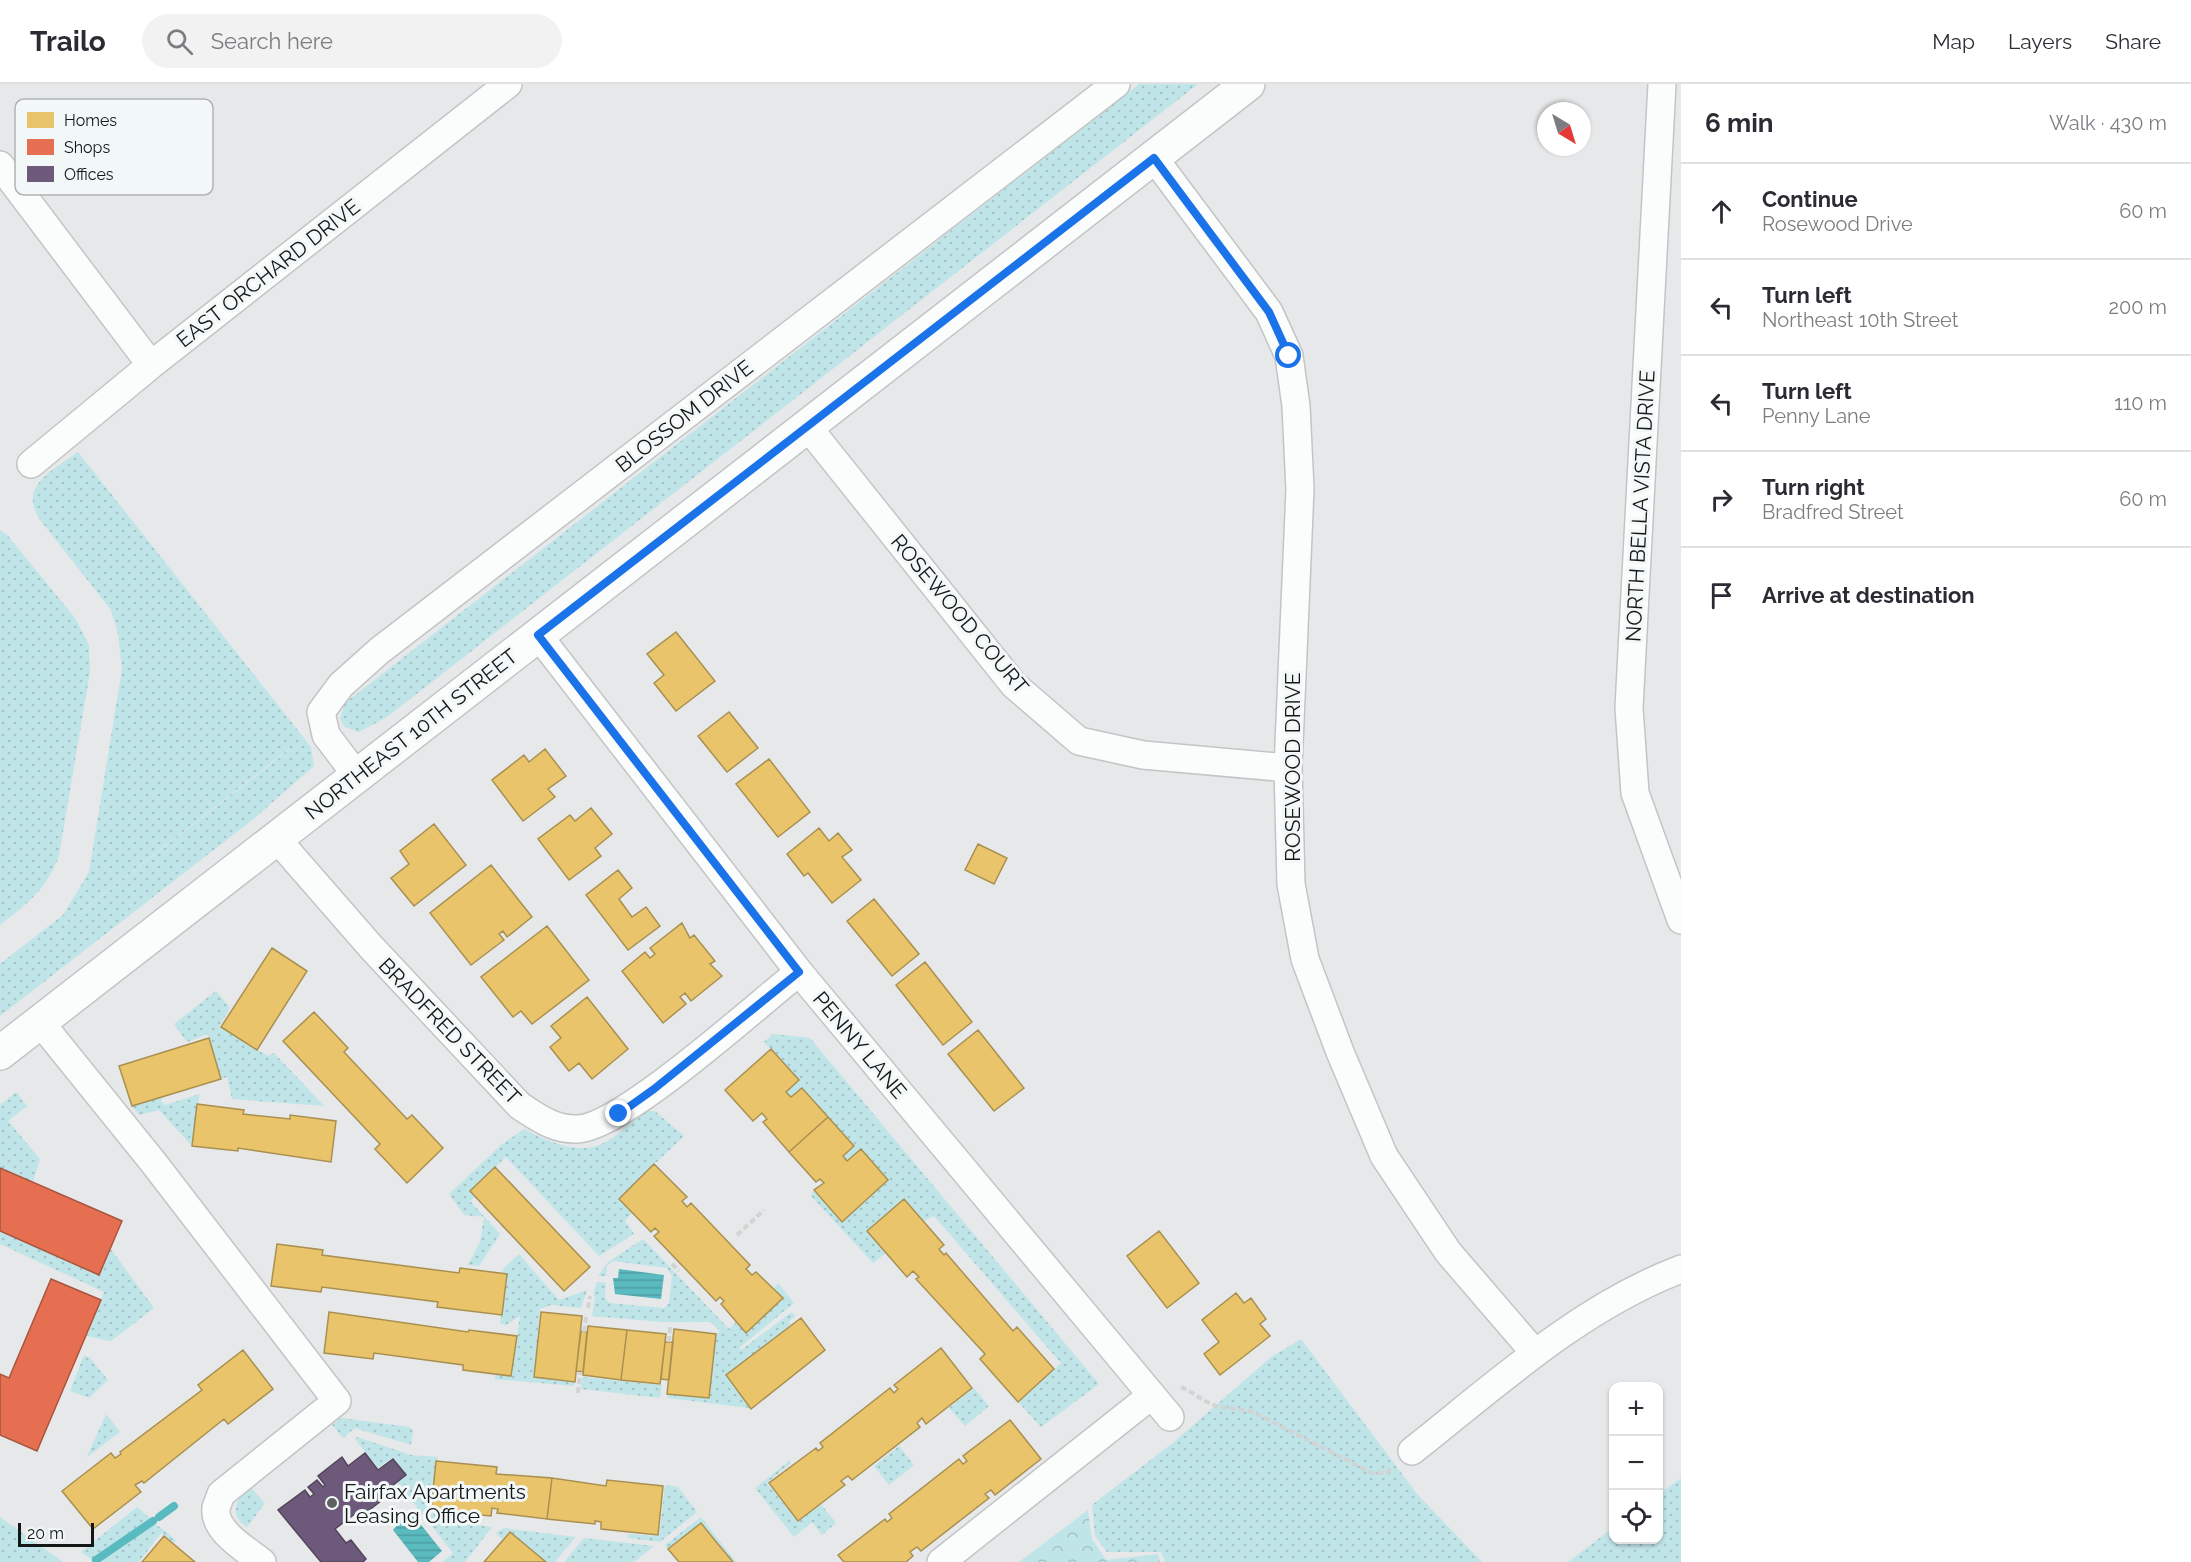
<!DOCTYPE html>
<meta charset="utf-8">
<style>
:root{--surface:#fff;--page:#f2f2f3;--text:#2b2b33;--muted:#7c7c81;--line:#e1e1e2}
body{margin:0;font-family:Raleway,sans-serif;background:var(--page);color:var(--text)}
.controls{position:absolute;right:18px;bottom:18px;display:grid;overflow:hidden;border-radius:12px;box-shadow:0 2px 4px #0004}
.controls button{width:54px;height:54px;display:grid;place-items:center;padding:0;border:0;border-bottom:2px solid var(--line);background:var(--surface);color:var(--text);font:30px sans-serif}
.compass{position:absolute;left:1537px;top:18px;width:54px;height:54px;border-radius:50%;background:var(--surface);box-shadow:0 2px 4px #0004;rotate:142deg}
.scale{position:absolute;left:18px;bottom:15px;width:76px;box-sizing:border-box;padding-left:6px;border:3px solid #151717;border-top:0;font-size:16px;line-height:21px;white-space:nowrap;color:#151717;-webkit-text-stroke:4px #f2f7f7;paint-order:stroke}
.stop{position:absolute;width:18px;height:18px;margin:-14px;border:4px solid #1a73e8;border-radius:50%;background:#fff}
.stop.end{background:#1a73e8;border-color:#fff;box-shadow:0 2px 6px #0008}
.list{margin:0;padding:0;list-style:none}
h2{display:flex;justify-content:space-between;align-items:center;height:78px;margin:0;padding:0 24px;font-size:26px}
h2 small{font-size:20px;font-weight:400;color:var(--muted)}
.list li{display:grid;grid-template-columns:39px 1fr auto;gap:18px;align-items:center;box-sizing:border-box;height:96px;padding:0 24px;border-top:2px solid var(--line)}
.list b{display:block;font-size:22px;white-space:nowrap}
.list p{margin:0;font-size:20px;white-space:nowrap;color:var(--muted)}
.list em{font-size:20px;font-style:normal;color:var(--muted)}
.icon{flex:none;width:33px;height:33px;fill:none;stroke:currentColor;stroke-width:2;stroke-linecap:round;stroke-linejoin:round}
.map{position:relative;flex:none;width:1681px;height:1478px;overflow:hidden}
header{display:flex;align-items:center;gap:36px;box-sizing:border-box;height:84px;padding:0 30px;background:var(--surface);border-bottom:2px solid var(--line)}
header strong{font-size:28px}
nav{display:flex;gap:33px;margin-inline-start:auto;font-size:21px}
.search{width:420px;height:54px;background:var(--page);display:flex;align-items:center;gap:15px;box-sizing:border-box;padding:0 21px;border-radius:33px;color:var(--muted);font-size:22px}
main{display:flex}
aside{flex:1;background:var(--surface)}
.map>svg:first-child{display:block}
</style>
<header>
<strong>Trailo</strong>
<div class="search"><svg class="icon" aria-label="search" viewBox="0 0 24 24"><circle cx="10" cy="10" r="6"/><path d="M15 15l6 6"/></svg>Search here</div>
<nav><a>Map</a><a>Layers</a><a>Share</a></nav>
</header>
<main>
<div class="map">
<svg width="1681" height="1478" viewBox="0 0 1681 1478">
<defs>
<pattern id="grass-dots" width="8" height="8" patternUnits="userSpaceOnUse" patternTransform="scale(1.5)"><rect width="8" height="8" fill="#c0e5e8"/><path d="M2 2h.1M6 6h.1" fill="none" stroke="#a4c4c6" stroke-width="1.8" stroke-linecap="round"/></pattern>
<pattern id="forest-crowns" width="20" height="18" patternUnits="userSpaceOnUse" patternTransform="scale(1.5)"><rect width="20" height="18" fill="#c0e5e8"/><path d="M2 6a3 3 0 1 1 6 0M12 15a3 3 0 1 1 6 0" fill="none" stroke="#a4c4c6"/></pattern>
<pattern id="water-rules" width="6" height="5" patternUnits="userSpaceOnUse" patternTransform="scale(1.5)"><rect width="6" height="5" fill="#59bac0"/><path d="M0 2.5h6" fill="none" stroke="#4d9fa4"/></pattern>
</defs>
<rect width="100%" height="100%" fill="#e6e8e9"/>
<path fill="url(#grass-dots)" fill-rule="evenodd" d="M1139 0H1198L387 633 359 648 345 643 340 635 345 619Z
M78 368 311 663 314 682 251 737 0 932V880L63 831 89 788 122 585 118 550 111 526 41 437C16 402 54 386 78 368ZM290 665 275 677 27 870 289 665Z
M0 446 8 452 75 534 89 561 90 588 59 772C45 807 29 818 0 841Z
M216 907 230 924 219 942 268 972 274 969 324 1022 232 1015 227 993 221 995 208 950 187 958 174 940Z
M773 950 810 954 1099 1300 1041 1343 1018 1318 1061 1279 934 1132 924 1137 904 1115 867 1147 886 1169 873 1179 811 1112 814 1106 842 1137 888 1096 861 1065 847 1077 843 1072 854 1062 803 1004 791 1013 786 1008 799 996 764 958Z
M15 1009H17L27 1022 8 1037 40 1075 33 1098 0 1084V1021Z
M200 1010 192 1062 159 1026 139 1031 132 1022 163 1013 161 1017 165 1021Z
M648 1026 656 1028 684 1052 619 1114 632 1129 625 1137 634 1150 599 1172 506 1073 470 1107 475 1113 470 1117 500 1150 479 1182 468 1181 480 1158 484 1133 464 1131 449 1110 501 1061 524 1045C546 1057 579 1072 604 1059 619 1051 634 1036 648 1026Z
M0 1147 110 1164 154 1224 111 1257 87 1252 104 1208 0 1160Z
M643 1155 729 1245 736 1238 746 1248 783 1215 774 1204 778 1199 794 1219 739 1264 741 1266 792 1228 795 1232 789 1238 791 1241 726 1291 750 1324 668 1314 667 1310 709 1314 716 1250 720 1247 711 1238H662L592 1232 595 1214 593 1209 597 1198 606 1199 605 1213 609 1219 664 1224 669 1219 672 1192 667 1184 613 1177 607 1182 606 1192H598L608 1178Z
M519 1170 559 1216 587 1206 581 1224 551 1221 540 1225 534 1293 575 1298 574 1302 494 1295 496 1290 511 1292 520 1232 506 1241 500 1240 507 1191 503 1190V1185Z
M1301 1255 1417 1410 1482 1478H1165L1161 1468H1107L1095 1452 1092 1421 1174 1358 1270 1274Z
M84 1271 90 1274 108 1296 89 1314 70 1307Z
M582 1293 662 1301 660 1314 581 1305Z
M974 1304 989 1322 965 1342 949 1324Z
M106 1330 120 1348 87 1373Z
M341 1334 409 1343 413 1346 411 1361 355 1344 343 1354 332 1341Z
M357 1353 411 1371 438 1373 430 1426 463 1430 462 1439 492 1443 465 1478H442L453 1469 397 1398 406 1390 392 1374 378 1384 355 1355Z
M899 1362 914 1381 889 1401 874 1382Z
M789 1377 791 1379 767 1399 798 1438 821 1420 836 1439 822 1451 812 1438 794 1453 755 1404Z
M1681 1394V1478H1568L1613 1444 1614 1456H1658L1659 1410Z
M665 1401 678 1403 697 1428 660 1458 628 1454V1450L659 1452Z
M250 1403 265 1419 247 1443C228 1433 236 1413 250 1403Z
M137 1423 151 1435 92 1476 81 1468Z
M0 1433 63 1478H0Z
M701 1433 736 1478H733L701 1439 668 1465 665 1461Z
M154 1439 176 1456 174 1459 161 1449 139 1478H100Z
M504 1444 511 1445 576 1453 555 1478H547L509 1447 502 1455 496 1449Z
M584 1454 654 1462 634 1478H564Z"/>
<path fill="url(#forest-crowns)" d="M1088 1426 1092 1455 1106 1476 1158 1470 1160 1478H1019Z"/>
<path fill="url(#water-rules)" d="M619 1185 664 1191 661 1215 615 1210 613 1194H618Z
M414 1432 442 1467 429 1478H418L393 1446 404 1434 407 1437Z"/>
<path fill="#e9c46a" stroke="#a99051" stroke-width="1.5" d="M676 548 715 597 676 627 654 599 664 591 647 570Z
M729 628 758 664 727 688 698 652Z
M545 665 566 692 548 705 555 713 523 737 492 696 524 671 529 678Z
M769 675 810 728 778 753 736 700Z
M591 724 612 750 595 764 601 772 569 796 538 755 570 731 575 737Z
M434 740 466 781 414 822 391 794 409 780 400 767Z
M819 744 829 757 838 749 852 766 842 773 861 796 832 819 808 789 804 792 787 770Z
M978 760 1007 774 994 800 965 786Z
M491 781 532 833 507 853 503 847 499 850 504 856 471 881 430 829Z
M618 786 632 804 619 815 632 833 646 823 660 842 628 866 586 811Z
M874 815 919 870 892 892 847 837Z
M682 839 690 854 694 851 715 877 710 880 722 892 691 917 685 909 680 913 686 920 663 939 622 887 645 868 650 874 655 870 650 864Z
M547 842 589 896 532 940 521 927 513 933 481 893Z
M272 864 307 887 257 966 221 943Z
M925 878 972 938 943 961 896 901Z
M587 913 628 965 592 995 579 979 569 987 550 963 561 954 551 942Z
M314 928 348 964 344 968 407 1035 412 1031 443 1064 407 1099 375 1065 380 1060 283 957Z
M978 946 1024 1004 994 1027 948 970Z
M209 954 221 995 132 1022 119 982Z
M771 965 799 996 786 1008 791 1013 802 1004 828 1033 789 1068 763 1038 767 1035 762 1029 753 1037 725 1006Z
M197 1020 244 1026 243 1030 290 1035V1031L336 1037 331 1078 238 1064V1067L192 1062Z
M828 1033 854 1062 843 1072 847 1077 861 1065 888 1096 842 1138 814 1106 824 1099 820 1095 816 1098 789 1068Z
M654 1080 687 1113 682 1117 687 1123 691 1119 750 1181 746 1185 752 1191 756 1188 783 1214 746 1249 721 1220 724 1217 720 1213 716 1217 654 1152 659 1148 655 1144 651 1148 619 1115Z
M495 1083 590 1183 564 1207 470 1107Z
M904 1115 944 1161 939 1165 944 1171 946 1169 1013 1247 1017 1243 1054 1285 1018 1318 980 1275 985 1270 916 1195 919 1193 913 1187 907 1193 867 1147Z
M1159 1147 1199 1199 1167 1224 1127 1172Z
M277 1160 323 1166 322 1171 459 1189 460 1184 507 1190 502 1231 437 1223 438 1218 322 1203 321 1208 271 1202Z
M1236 1209 1244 1219 1251 1214 1266 1235 1260 1240 1270 1252 1220 1291 1204 1270 1219 1258 1202 1236Z
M329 1228 468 1248 469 1246 517 1252 511 1292 463 1286V1281L374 1269 373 1275 324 1269Z
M541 1228 582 1232 575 1298 534 1293Z
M801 1234 825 1266 751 1325 726 1291Z
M588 1242 627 1246 621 1296 583 1291Z
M674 1245 716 1250 709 1314 667 1310Z
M627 1246 666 1250 660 1300 621 1296Z
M581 1247 587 1248 583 1288 576 1287Z
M665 1258H673L669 1296 661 1295Z
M941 1264 972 1304 926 1340 922 1334 917 1339 920 1343 852 1396 848 1392 841 1397 845 1401 798 1437 769 1399 816 1364 818 1367 823 1363 820 1359 890 1304 894 1309 898 1305 894 1301Z
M243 1266 273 1305 228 1340 224 1335 144 1399 142 1397 135 1401 141 1408 93 1445 62 1407 111 1369 115 1374 121 1370 120 1368 202 1306 198 1301Z
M1010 1336 1041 1375 995 1411 991 1406 985 1410 989 1414 921 1467 917 1463 910 1468 913 1472 906 1478H844L838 1471 885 1435 887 1438 892 1434 889 1430 959 1375 963 1380 967 1377 963 1372Z
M436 1377 497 1383 496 1390 552 1394 547 1435 497 1429 498 1425 492 1424 491 1432 431 1426Z
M552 1394 606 1402 607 1396 663 1402 658 1451 601 1445V1438L595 1437V1440L547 1435Z
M701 1439 713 1454 733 1478H679L668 1465Z
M510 1448 546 1478H484Z
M164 1452 195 1478H142Z"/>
<path fill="#e76f51" stroke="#a85540" stroke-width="1.5" d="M0 1084 122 1137 99 1191 0 1147Z
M51 1195 101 1216 37 1367 0 1351V1290L9 1294Z"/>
<path fill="#6d597a" stroke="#53455c" stroke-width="1.5" d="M365 1369 378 1386 393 1375 406 1391 392 1402 395 1406 359 1434 356 1429 335 1445 346 1459 351 1456 366 1475 363 1478H321L278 1426 305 1406 310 1413 314 1410 308 1403 317 1396 323 1403 325 1401 318 1392 342 1373 348 1382Z"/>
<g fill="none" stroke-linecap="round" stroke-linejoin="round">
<path stroke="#59bac0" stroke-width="8" d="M159 1433 174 1422
M96 1476 153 1437"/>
<g stroke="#c3c4c5" stroke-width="30">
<path id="minor" d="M1662 0 1629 624 1635 709 1681 836
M1154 74 1269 228 1289 272 1296 322 1300 405 1288 684 1291 800 1305 875 1340 968 1384 1072 1448 1168 1534 1268
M0 81 151 281
M807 342 1014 601 1079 657 1143 671 1288 684
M31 380 151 281 508 0
M538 551 799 888 1170 1333
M357 692 326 651 321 628 341 601 379 567 1116 0
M276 754 371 863 520 1022C539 1034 554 1046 578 1045 623 1043 757 921 799 888
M40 938 153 1078 337 1317 221 1410C220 1414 217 1420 216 1424 213 1447 247 1466 262 1478
M1412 1367C1497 1300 1579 1224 1681 1185
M941 1478 1152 1311"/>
</g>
<g stroke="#c3c4c5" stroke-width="36">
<path id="secondary" d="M0 969 1248 0"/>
</g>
<path stroke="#d2d4d4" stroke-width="4" stroke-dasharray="6 3" stroke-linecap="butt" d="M737 1151 764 1126
M672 1180 679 1187
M588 1224 590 1212
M584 1248 586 1233
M669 1258 670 1243
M1181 1303C1193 1308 1204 1318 1216 1322 1230 1325 1241 1324 1255 1329L1372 1389H1386L1393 1383
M578 1309 580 1288"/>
<use href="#minor" stroke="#fbfcfc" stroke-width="27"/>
<use href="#secondary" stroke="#fbfcfc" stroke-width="33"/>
</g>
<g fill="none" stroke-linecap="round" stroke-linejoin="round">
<path stroke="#1a73e8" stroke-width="8" d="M619 1030 654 1005 799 888 538 551 1154 74 1269 228 1289 272"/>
</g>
<circle fill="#5e6060" stroke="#f2f7f7" stroke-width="2" cx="332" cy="1419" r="6"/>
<g text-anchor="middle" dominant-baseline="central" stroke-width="6" stroke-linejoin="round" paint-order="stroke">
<g font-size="21" fill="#151717" stroke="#f2f7f7">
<text transform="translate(268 189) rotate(-38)">EAST ORCHARD DRIVE</text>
<text transform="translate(684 332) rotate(-38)">BLOSSOM DRIVE</text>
<text transform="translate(1640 422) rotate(-87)">NORTH BELLA VISTA DRIVE</text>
<text transform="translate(960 530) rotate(50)">ROSEWOOD COURT</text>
<text transform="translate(411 650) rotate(-38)">NORTHEAST 10TH STREET</text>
<text transform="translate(1292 683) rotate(-90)">ROSEWOOD DRIVE</text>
<text transform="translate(450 947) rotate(46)">BRADFRED STREET</text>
<text transform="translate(860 961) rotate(50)">PENNY LANE</text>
</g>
<g font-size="21" fill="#151717" stroke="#f2f7f7" text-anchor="start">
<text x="344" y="1407">Fairfax Apartments<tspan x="344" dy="24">Leasing Office</tspan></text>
</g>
</g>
<rect x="15" y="15" width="198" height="96" rx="9" fill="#f2f7f7" stroke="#b0b4b4" stroke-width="1.5"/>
<rect x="27" y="28" width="27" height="16" fill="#e9c46a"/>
<rect x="27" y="55" width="27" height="16" fill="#e76f51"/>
<rect x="27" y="82" width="27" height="16" fill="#6d597a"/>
<g font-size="16" fill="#151717">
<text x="64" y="42">Homes</text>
<text x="64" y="69">Shops</text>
<text x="64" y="96">Offices</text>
</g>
</svg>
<div class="controls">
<button>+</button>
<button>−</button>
<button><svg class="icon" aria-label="locate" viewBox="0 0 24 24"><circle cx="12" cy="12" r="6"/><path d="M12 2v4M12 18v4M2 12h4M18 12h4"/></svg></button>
</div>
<svg class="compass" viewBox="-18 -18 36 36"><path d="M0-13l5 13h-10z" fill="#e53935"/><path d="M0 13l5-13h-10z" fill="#7c7c81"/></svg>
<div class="scale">20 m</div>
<div class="stop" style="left:1289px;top:272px"></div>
<div class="stop end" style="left:619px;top:1030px"></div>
</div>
<aside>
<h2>6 min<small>Walk · 430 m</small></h2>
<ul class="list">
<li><svg class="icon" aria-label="ahead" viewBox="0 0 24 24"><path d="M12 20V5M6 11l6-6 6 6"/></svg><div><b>Continue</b><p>Rosewood Drive</p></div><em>60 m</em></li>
<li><svg class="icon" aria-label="left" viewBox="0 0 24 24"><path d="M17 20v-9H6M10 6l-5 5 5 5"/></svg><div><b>Turn left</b><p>Northeast 10th Street</p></div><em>200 m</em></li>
<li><svg class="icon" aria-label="left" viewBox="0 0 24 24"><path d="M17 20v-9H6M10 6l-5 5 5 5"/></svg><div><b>Turn left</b><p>Penny Lane</p></div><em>110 m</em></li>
<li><svg class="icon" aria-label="right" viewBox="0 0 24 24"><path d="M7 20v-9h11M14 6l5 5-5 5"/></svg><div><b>Turn right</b><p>Bradfred Street</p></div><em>60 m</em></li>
<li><svg class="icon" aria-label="arrive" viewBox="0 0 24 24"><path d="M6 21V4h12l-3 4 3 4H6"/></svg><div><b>Arrive at destination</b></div></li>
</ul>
</aside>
</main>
